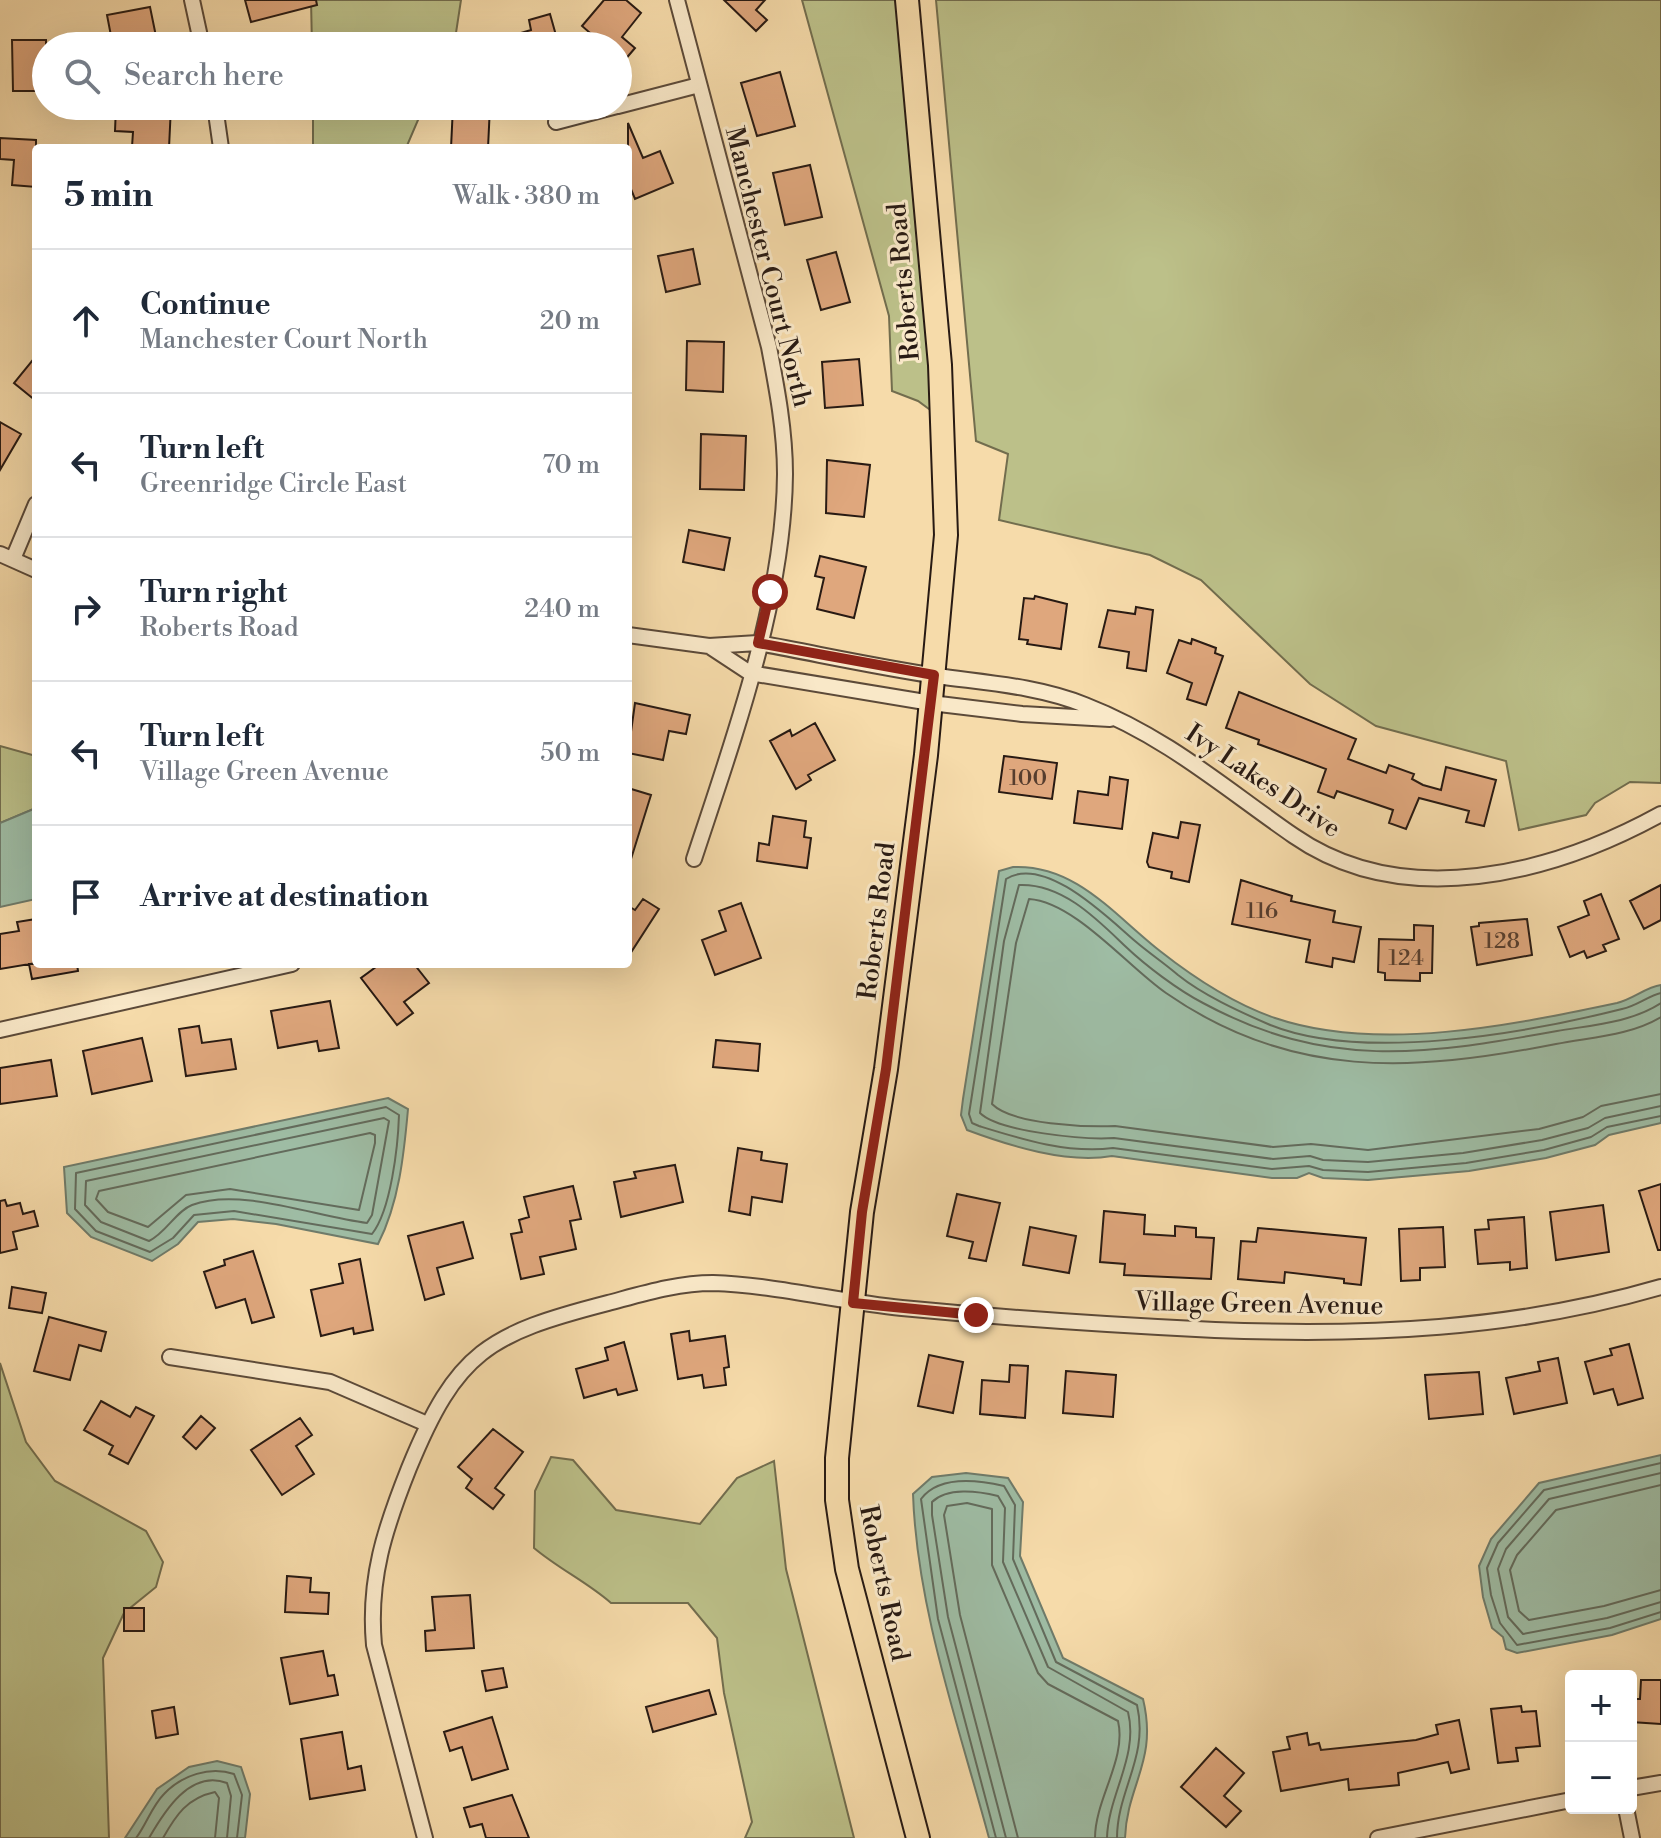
<!DOCTYPE html>
<meta charset="utf-8">
<style>
:root{--surface:#fff;--page:#f6f6f7;--text:#1f2937;--muted:#747a83;--line:#e0e1e3}
body{margin:0;font-family:"Libre Bodoni",serif;background:var(--page);color:var(--text)}
.controls{position:absolute;right:24px;bottom:24px;display:grid;overflow:hidden;border-radius:8px;box-shadow:0 8px 32px #0002}
.controls button{width:72px;height:72px;display:grid;place-items:center;padding:0;border:0;border-bottom:2px solid var(--line);background:var(--surface);color:var(--text);font:40px sans-serif}
.stop{position:absolute;width:24px;height:24px;margin:-18px;border:6px solid #8f2418;border-radius:50%;background:#fff}
.stop.end{background:#8f2418;border-color:#fff;box-shadow:0 2px 8px #0008}
.list{margin:0;padding:0;list-style:none}
h2{display:flex;justify-content:space-between;align-items:center;height:104px;margin:0;padding:0 32px;font-size:34px}
h2 small{font-size:26px;font-weight:400;color:var(--muted)}
.list li{display:grid;grid-template-columns:52px 1fr auto;gap:24px;align-items:center;box-sizing:border-box;height:144px;padding:0 32px;border-top:2px solid var(--line)}
.list b{display:block;font-size:30px;white-space:nowrap}
.list p{margin:0;font-size:26px;white-space:nowrap;color:var(--muted)}
.list em{font-size:26px;font-style:normal;color:var(--muted)}
.icon{flex:none;width:44px;height:44px;fill:none;stroke:currentColor;stroke-width:2;stroke-linecap:round;stroke-linejoin:round}
.map{position:relative;flex:none;width:1661px;height:1838px;overflow:hidden}
.search{position:absolute;background:var(--surface);box-shadow:0 8px 32px #0002;left:32px;top:32px;width:600px;height:88px;display:flex;align-items:center;gap:20px;box-sizing:border-box;padding:0 28px;border-radius:44px;color:var(--muted);font-size:30px}
.panel{position:absolute;background:var(--surface);box-shadow:0 8px 32px #0002;left:32px;top:144px;width:600px;height:824px;border-radius:8px}
.map>svg:first-child{display:block}
</style>
<div class="map">
<svg width="1661" height="1838" viewBox="0 0 1661 1838">
<rect width="100%" height="100%" fill="#f6dbaa"/>
<filter id="stains"><feTurbulence type="fractalNoise" baseFrequency=".0025" numOctaves="4"/><feColorMatrix values="0 0 0 0 .2 0 0 0 0 .09 0 0 0 0 .02 0 0 0 .5 -.17"/></filter>
<radialGradient id="worn" r=".72"><stop offset=".6" stop-color="#630" stop-opacity="0"/><stop offset="1" stop-color="#630" stop-opacity=".3"/></radialGradient>
<path fill="#bcc089" stroke="#726d4e" stroke-width="2" d="M311 0H461L454 46H312Z
M802 0H898L933 412 918 401 892 391 889 316Z
M936 0H1661V783L1630 782 1595 803 1586 815 1519 830 1506 761 1376 726 1310 684 1201 580 1150 555 999 520 1008 454 976 441Z
M313 106H424L406 148H313Z
M0 746 36 756V808L0 823Z
M0 1363 26 1442 55 1481 146 1531 163 1562 156 1587 124 1613 103 1658 109 1838H0Z
M551 1457 573 1460 616 1510 700 1524 737 1478 774 1461 786 1569 854 1838H745L752 1822 724 1693 717 1638 688 1603H611C587 1582 559 1569 534 1548L535 1491Z"/>
<path fill="#9ebca4" stroke="#6f7b6a" stroke-width="2" d="M36 808V899L0 907V823Z
M1013 867C1076 864 1115 916 1160 951 1193 977 1234 1004 1275 1018 1378 1053 1513 1025 1617 1003 1633 999 1646 987 1661 985V1123L1609 1135 1595 1145 1546 1158 1469 1171 1368 1180 1323 1178 1309 1173 1297 1178H1272L1112 1156C1067 1164 1010 1146 967 1130L961 1115 963 1099 999 871Z
M388 1098 408 1109C404 1154 399 1203 378 1244L276 1224 233 1219 198 1222 178 1244 152 1261 91 1237 67 1213 64 1167Z
M1661 1455V1619L1612 1635 1517 1653 1506 1649 1503 1637 1492 1628 1483 1597 1479 1566 1491 1539 1539 1483Z
M966 1473 1008 1478 1023 1502 1020 1556 1063 1658 1143 1699C1158 1761 1127 1784 1125 1838H989C959 1726 917 1610 913 1494L932 1477Z
M217 1761 241 1767 250 1794 245 1838H125L157 1789 189 1767Z"/>
<g fill="none" stroke-linecap="round" stroke-linejoin="round">
<path stroke="#636b5c" stroke-width="2" d="M1661 993C1648 996 1637 1006 1622 1009 1527 1033 1361 1063 1268 1024 1238 1011 1203 995 1178 975 1164 963 1149 953 1135 941 1109 919 1045 854 1006 879L969 1114 972 1123 979 1126C1021 1139 1068 1154 1113 1148L1272 1169 1309 1166 1323 1170 1368 1172 1466 1163 1544 1150 1591 1137 1607 1127 1661 1116
M1661 1003C1630 1023 1592 1025 1557 1031 1424 1055 1327 1070 1203 1003 1178 990 1146 966 1125 946 1097 919 1062 883 1019 885L1004 941 980 1113C999 1132 1086 1140 1114 1138L1273 1159 1310 1156 1323 1160 1368 1162 1463 1153 1542 1140 1588 1128 1605 1118 1661 1106
M1661 1017C1629 1036 1591 1037 1556 1044 1413 1072 1291 1080 1166 993 1128 967 1075 902 1029 899L1016 943 992 1104C1013 1125 1086 1127 1115 1126L1273 1147 1311 1144 1368 1150 1539 1129 1583 1117 1601 1106 1661 1094
M386 1107 399 1115C398 1146 391 1210 372 1234L234 1211 194 1215 173 1238 150 1252 96 1231 75 1209 76 1173Z
M384 1118 389 1121 372 1215 367 1223C316 1217 241 1187 192 1205 176 1211 166 1233 149 1241L101 1222 85 1205 86 1181Z
M370 1133 375 1135V1143L359 1210 230 1189 186 1195 148 1227 108 1212 96 1199 99 1191Z
M1661 1463 1544 1490 1498 1543 1487 1568 1491 1595 1500 1623 1517 1645 1610 1628 1661 1612
M1661 1473 1549 1499 1506 1549 1498 1569 1508 1617 1523 1634 1607 1618 1661 1602
M1661 1485 1556 1510 1517 1555 1510 1570 1519 1611 1529 1620 1604 1606 1661 1590
M136 1838C146 1825 152 1806 164 1794 182 1775 210 1766 234 1774L242 1795 237 1838
M149 1838C164 1812 190 1769 227 1783L231 1796 227 1838
M163 1838C176 1815 187 1798 215 1792L219 1798 215 1838
M996 1838 938 1619 921 1499C939 1475 978 1480 1004 1486L1015 1505 1013 1559 1056 1662 1137 1705C1149 1757 1117 1790 1117 1838
M1006 1838 948 1617 932 1515V1502C947 1487 978 1491 998 1496L1005 1508 1003 1562 1048 1667 1128 1712C1139 1756 1108 1795 1107 1838
M1018 1838 960 1615 944 1515 947 1506 967 1503 992 1509V1565L1038 1673 1048 1684 1118 1721C1127 1759 1095 1799 1095 1838"/>
</g>
<path fill="#dfa77d" stroke="#281a13" stroke-width="2" d="M245 0H316L317 5 251 22Z
M604 0H626L641 13 622 37 635 48 618 68V46H605L582 26Z
M724 0H765L756 10 767 20 756 31Z
M150 7 158 46H129L128 38 112 41 107 15Z
M550 14 559 46H490V42L531 30 529 20Z
M12 40H46V91H13Z
M780 72 795 126 757 136 741 83Z
M116 106H171L169 148 132 147 133 132 115 131Z
M453 106H490L488 148H451Z
M628 123 643 158 660 151 673 183 635 199 628 182Z
M0 138 36 140V187L12 185 14 160 0 159Z
M810 165 822 217 785 225 773 173Z
M693 249 700 284 666 292 658 256Z
M836 252 850 302 821 310 807 260Z
M687 341 724 342 723 392 686 390Z
M36 356V401L14 383Z
M859 359 863 405 825 408 822 362Z
M0 422 21 434 0 470Z
M701 434 746 436 744 490 700 489Z
M827 460 870 465 864 517 826 513Z
M689 530 730 538 724 570 683 562Z
M820 556 866 567 854 618 817 609 824 578 815 576Z
M1035 596 1067 604 1061 649 1027 644 1028 640 1019 639 1024 598 1034 599Z
M1136 607 1153 610 1146 671 1127 668 1129 652 1099 647 1108 610 1135 614Z
M1192 639 1216 648 1215 653 1223 656 1206 705 1187 699 1192 683 1167 673 1179 640 1191 644Z
M1239 692 1356 739 1348 759 1386 773 1389 765 1414 774 1412 779 1423 785 1441 790 1446 767 1496 780 1484 826 1466 822 1469 811 1419 798 1406 829 1389 823 1393 810 1337 791 1334 798 1318 792 1326 769 1258 744 1259 740 1226 728Z
M635 703 690 715 686 734 669 731 663 760 628 753Z
M815 723 835 760 808 775 811 780 796 789 770 741 790 730 792 736Z
M1004 756 1057 763 1052 799 999 792Z
M1110 777 1128 780 1122 829 1074 823 1078 791 1108 795Z
M628 788 651 795 631 859 628 858Z
M773 816 806 821 804 837 811 838 807 868 757 861 759 843 769 845Z
M1181 822 1200 825 1189 882 1171 878 1172 872 1149 867 1147 862 1153 833 1178 838Z
M1241 880 1292 896 1291 901 1335 911 1333 922 1361 927 1354 962 1333 958 1332 967 1306 962 1310 940 1232 924Z
M1661 885V920L1644 929 1630 901Z
M1601 894 1619 939 1603 945 1606 951 1587 958 1584 951 1570 957 1558 927 1589 915 1584 901Z
M643 899 659 909 628 957V906L635 910Z
M741 903 761 958 715 975 702 940 726 931 719 911Z
M36 919V963L0 969V934L19 931 17 922Z
M1527 919 1532 955 1477 965 1471 927 1479 926V923Z
M1414 925 1433 926 1432 973H1420V981L1385 980V973L1378 972 1379 939 1414 940Z
M29 964H77L78 971 32 979Z
M380 964H414L429 983 404 1002 413 1013 397 1025 361 978Z
M330 1001 339 1048 319 1051 317 1041 278 1048 271 1011Z
M199 1026 202 1043 231 1039 236 1069 186 1076 179 1029Z
M142 1038 152 1081 92 1094 83 1051Z
M716 1040 760 1044 758 1071 713 1067Z
M51 1060 57 1096 0 1104V1068Z
M738 1148 762 1152 761 1160 787 1164 782 1202 752 1197 750 1215 729 1211Z
M675 1165 683 1202 621 1217 614 1182 636 1178 634 1172Z
M1661 1184V1250H1658L1639 1191Z
M573 1186 581 1219 570 1221 576 1249 540 1257 544 1274 521 1279 511 1234 522 1232 519 1220 529 1217 524 1197Z
M957 1194 1000 1203 986 1261 969 1258 973 1242 947 1236Z
M5 1200 7 1206 20 1203 23 1214 34 1211 38 1226 13 1232 17 1249 0 1253V1201Z
M1603 1205 1609 1252 1556 1260 1550 1212Z
M1104 1211 1145 1215 1144 1234 1175 1236V1226L1196 1228V1237L1214 1238 1211 1279 1124 1275 1125 1264 1100 1262Z
M1524 1217 1527 1268 1510 1270V1262L1478 1264 1475 1230 1489 1229 1488 1220Z
M463 1222 473 1258 437 1268 444 1294 425 1300 408 1236Z
M1030 1227 1076 1236 1069 1273 1023 1265Z
M1443 1227 1445 1267 1420 1268V1280L1401 1281 1399 1229Z
M1258 1228 1366 1238 1361 1285 1344 1283V1279L1285 1272 1284 1283 1238 1279 1241 1241 1256 1242Z
M253 1251 274 1317 252 1323 245 1299 216 1308 204 1272 225 1265 224 1260Z
M360 1259 373 1330 354 1334 353 1328 321 1336 311 1290 343 1283 339 1264Z
M12 1287 46 1293 42 1313 9 1308Z
M49 1317 106 1332 101 1351 79 1345 70 1380 34 1371Z
M689 1331 690 1341 725 1336 729 1367 724 1368 726 1385 704 1388 702 1375 678 1379 671 1334Z
M624 1342 637 1390 618 1395 616 1389 584 1398 576 1369 608 1360 605 1348Z
M1629 1344 1643 1398 1618 1405 1613 1389 1594 1394 1585 1362 1612 1355 1610 1349Z
M929 1355 963 1362 953 1413 918 1406Z
M1558 1358 1567 1403 1514 1414 1506 1378 1540 1371 1538 1362Z
M1010 1365 1028 1366 1025 1418 980 1414 982 1380 1009 1382Z
M1066 1371 1116 1375 1113 1417 1063 1413Z
M1479 1372 1483 1414 1429 1419 1425 1375Z
M101 1401 130 1417 136 1407 154 1416 128 1464 109 1454 113 1446 84 1430Z
M201 1416 215 1428 196 1449 183 1437Z
M300 1418 312 1435 296 1446 314 1474 282 1495 251 1450Z
M493 1429 523 1452 495 1488 504 1495 493 1509 466 1488 472 1479 458 1467Z
M287 1576 311 1578 310 1592 329 1593 328 1614 285 1612Z
M470 1595 474 1648 426 1651 425 1631 435 1630 432 1597Z
M124 1608H144V1631H124Z
M323 1651 328 1676 334 1675 338 1695 290 1704 281 1658Z
M503 1668 507 1687 486 1691 482 1671Z
M1641 1680H1661V1724L1631 1722V1699H1640Z
M709 1690 716 1714 653 1732 646 1707Z
M1521 1706 1522 1712 1536 1711 1540 1746 1516 1748 1518 1761 1498 1763 1491 1709Z
M174 1707 178 1734 156 1738 152 1711Z
M492 1717 508 1769 472 1780 462 1747 450 1751 444 1732Z
M1459 1720 1469 1769 1451 1773 1448 1762 1398 1773 1399 1785 1349 1790 1348 1779 1281 1791 1273 1752 1290 1749 1287 1737 1307 1733 1309 1745 1319 1743 1321 1750 1416 1740 1438 1734 1436 1725Z
M342 1732 348 1769 361 1766 365 1790 310 1799 301 1739Z
M1216 1748 1244 1773 1224 1796 1241 1811 1226 1827 1181 1787Z
M512 1795 529 1838H486L482 1824 470 1827 464 1808Z"/>
<g fill="none" stroke-linecap="round" stroke-linejoin="round">
<g stroke="#5c4a39" stroke-width="18">
<path id="minor" d="M192 0 202 46
M677 0 769 347C777 389 785 431 785 474 784 601 733 740 694 859
M215 106 221 148
M618 106 699 85
M556 122 617 106
M0 554 36 570
M13 559 36 504
M628 635 709 646 758 643C818 654 877 667 937 676 987 683 1038 686 1085 705 1167 737 1223 787 1294 836 1404 912 1552 874 1661 814
M709 646 750 673 931 703 1022 714 1110 719
M0 1030 292 964
M170 1357 330 1382 427 1424
M1631 1788 1661 1783
M1626 1808 1632 1838
M425 1838 374 1645C368 1579 385 1528 409 1468 457 1351 488 1334 608 1303 642 1294 677 1283 713 1283 776 1285 839 1302 902 1308 1006 1318 1110 1325 1215 1330 1366 1336 1514 1330 1661 1287
M1378 1838 1571 1800"/>
</g>
<g stroke="#281a13" stroke-width="26">
<path id="primary" d="M907 0 940 365 946 535 926 755 886 1069 862 1212 837 1458V1500L847 1569 918 1838"/>
</g>
<use href="#minor" stroke="#f9e8c8" stroke-width="14"/>
<use href="#primary" stroke="#f6dbaa" stroke-width="22"/>
</g>
<g fill="none" stroke-linecap="round" stroke-linejoin="round">
<path stroke="#8f2418" stroke-width="10" d="M770 592 758 643 934 675 886 1069 862 1212 853 1303 976 1315"/>
</g>
<g text-anchor="middle" dominant-baseline="central" stroke-width="6" stroke-linejoin="round" paint-order="stroke">
<g font-size="22" fill="#563d2e">
<text x="1028" y="778">100</text>
<text x="1262" y="911">116</text>
<text x="1502" y="941">128</text>
<text x="1406" y="958">124</text>
</g>
<g font-size="26" fill="#281a13" stroke="#f9e8c8">
<text transform="translate(768 267) rotate(76)">Manchester Court North</text>
<text transform="translate(904 282) rotate(-95)">Roberts Road</text>
<text transform="translate(1263 781) rotate(34)">Ivy Lakes Drive</text>
<text transform="translate(877 921) rotate(-83)">Roberts Road</text>
<text transform="translate(1259 1304) rotate(1)">Village Green Avenue</text>
<text transform="translate(884 1583) rotate(78)">Roberts Road</text>
</g>
</g>
<rect width="100%" height="100%" filter="url(#stains)"/>
<rect width="100%" height="100%" fill="url(#worn)"/>
</svg>
<div class="controls">
<button>+</button>
<button>−</button>
</div>
<div class="stop" style="left:770px;top:592px"></div>
<div class="stop end" style="left:976px;top:1315px"></div>
<div class="search"><svg class="icon" aria-label="search" viewBox="0 0 24 24"><circle cx="10" cy="10" r="6"/><path d="M15 15l6 6"/></svg>Search here</div>
<section class="panel">
<h2>5 min<small>Walk · 380 m</small></h2>
<ul class="list">
<li><svg class="icon" aria-label="ahead" viewBox="0 0 24 24"><path d="M12 20V5M6 11l6-6 6 6"/></svg><div><b>Continue</b><p>Manchester Court North</p></div><em>20 m</em></li>
<li><svg class="icon" aria-label="left" viewBox="0 0 24 24"><path d="M17 20v-9H6M10 6l-5 5 5 5"/></svg><div><b>Turn left</b><p>Greenridge Circle East</p></div><em>70 m</em></li>
<li><svg class="icon" aria-label="right" viewBox="0 0 24 24"><path d="M7 20v-9h11M14 6l5 5-5 5"/></svg><div><b>Turn right</b><p>Roberts Road</p></div><em>240 m</em></li>
<li><svg class="icon" aria-label="left" viewBox="0 0 24 24"><path d="M17 20v-9H6M10 6l-5 5 5 5"/></svg><div><b>Turn left</b><p>Village Green Avenue</p></div><em>50 m</em></li>
<li><svg class="icon" aria-label="arrive" viewBox="0 0 24 24"><path d="M6 21V4h12l-3 4 3 4H6"/></svg><div><b>Arrive at destination</b></div></li>
</ul>
</section>
</div>
